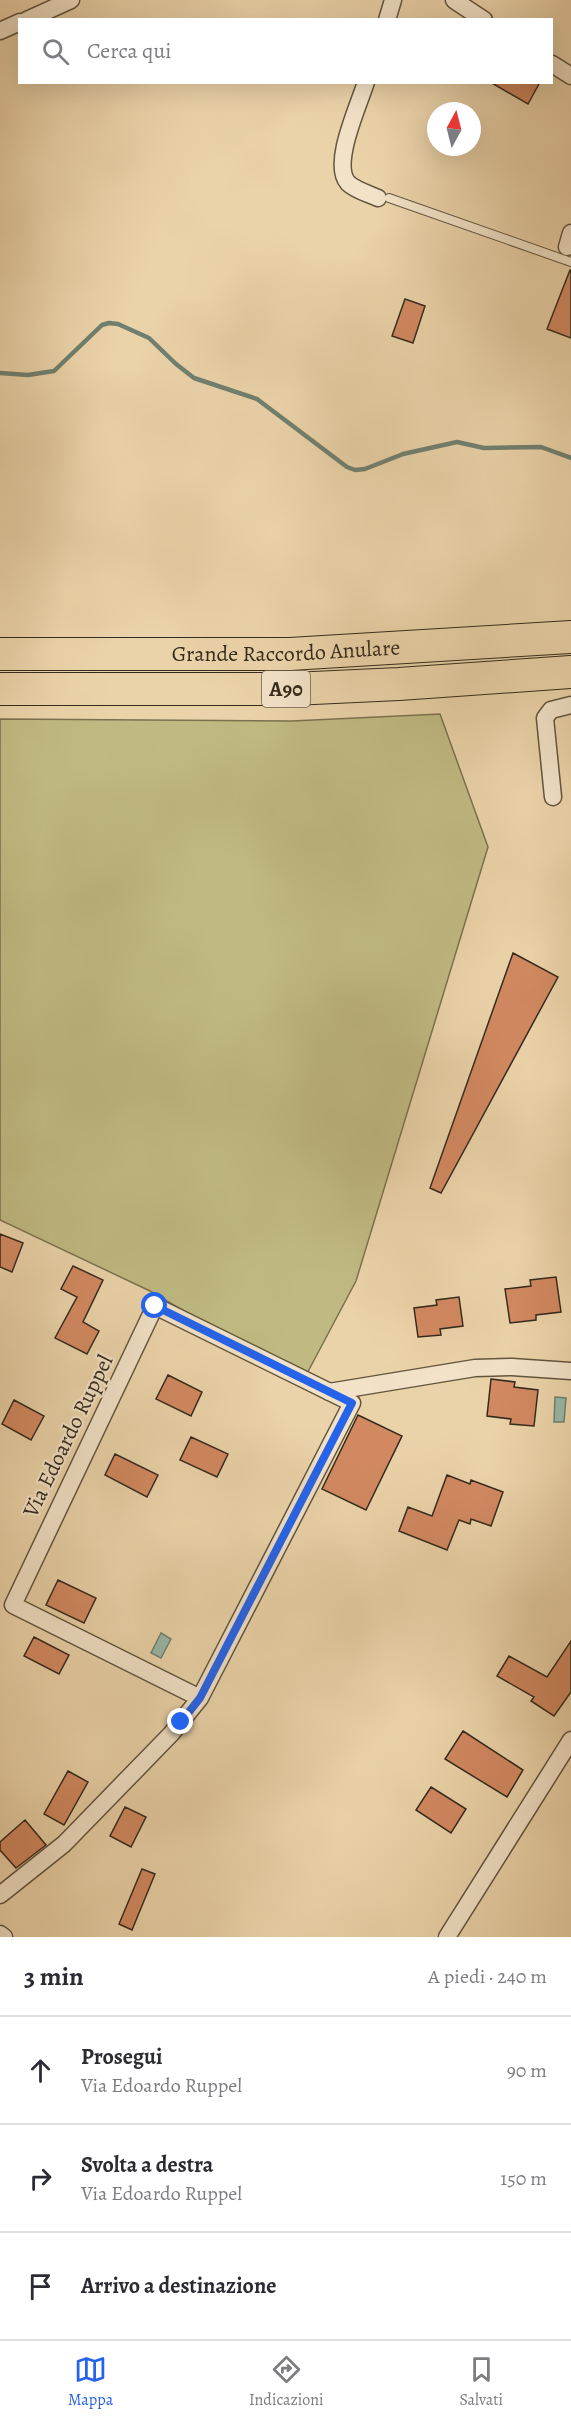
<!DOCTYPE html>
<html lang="it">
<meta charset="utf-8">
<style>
:root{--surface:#fff;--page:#f2f2f3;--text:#2b2b33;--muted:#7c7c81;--line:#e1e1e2;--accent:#2563eb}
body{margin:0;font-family:Alegreya,serif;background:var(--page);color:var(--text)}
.compass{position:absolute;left:427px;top:102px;width:54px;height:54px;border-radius:50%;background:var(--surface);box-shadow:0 6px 24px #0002;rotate:7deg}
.stop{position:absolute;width:18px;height:18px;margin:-14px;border:4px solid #2563eb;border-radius:50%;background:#fff}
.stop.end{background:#2563eb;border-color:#fff;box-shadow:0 2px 6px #0008}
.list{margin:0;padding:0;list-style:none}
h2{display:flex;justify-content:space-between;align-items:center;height:78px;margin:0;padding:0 24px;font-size:26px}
h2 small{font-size:20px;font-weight:400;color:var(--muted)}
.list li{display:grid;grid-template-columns:39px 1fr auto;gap:18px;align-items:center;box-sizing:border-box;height:108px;padding:0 24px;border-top:2px solid var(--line)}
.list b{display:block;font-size:22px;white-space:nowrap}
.list p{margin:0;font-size:20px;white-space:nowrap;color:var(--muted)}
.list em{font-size:20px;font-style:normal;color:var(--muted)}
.icon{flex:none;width:33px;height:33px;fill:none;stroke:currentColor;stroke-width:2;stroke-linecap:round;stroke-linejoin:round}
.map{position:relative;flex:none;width:571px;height:1937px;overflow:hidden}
.search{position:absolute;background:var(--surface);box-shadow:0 6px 24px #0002;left:18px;right:18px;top:18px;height:66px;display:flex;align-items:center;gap:15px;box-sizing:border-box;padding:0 21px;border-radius:0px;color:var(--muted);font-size:22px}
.sheet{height:402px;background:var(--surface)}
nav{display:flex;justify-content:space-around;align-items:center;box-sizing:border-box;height:84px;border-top:2px solid var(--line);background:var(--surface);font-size:16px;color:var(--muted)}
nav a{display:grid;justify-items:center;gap:3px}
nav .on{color:var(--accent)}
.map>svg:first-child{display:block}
</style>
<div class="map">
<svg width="571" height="1937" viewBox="0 0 571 1937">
<rect width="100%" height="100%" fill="#ebd3a9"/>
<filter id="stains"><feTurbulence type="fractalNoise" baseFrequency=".00333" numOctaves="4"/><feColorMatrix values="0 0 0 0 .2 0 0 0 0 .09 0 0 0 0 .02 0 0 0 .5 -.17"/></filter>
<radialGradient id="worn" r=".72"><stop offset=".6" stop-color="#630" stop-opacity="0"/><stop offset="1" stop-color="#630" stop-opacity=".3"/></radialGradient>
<path fill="#c0ba82" stroke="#7a7250" stroke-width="1.5" d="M440 714 488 847 356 1281 303 1381 150 1291 0 1220V719L292 721Z"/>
<path fill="#98b8a8" stroke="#708070" stroke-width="1.5" d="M555 1397 566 1398 564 1422H554Z
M161 1633 171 1639 161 1658 151 1653Z"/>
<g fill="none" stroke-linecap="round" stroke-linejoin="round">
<path stroke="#708070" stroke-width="4.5" d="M0 373 28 375 54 371 102 325 109 323 118 324 149 338 176 364 194 378 257 399 347 467 355 470 365 469 403 454 457 442 484 448 541 447 571 458"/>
</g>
<path fill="#d28961" stroke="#352b1d" stroke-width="1.5" d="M490 82H540L528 104Z
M570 270H571V338L547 329Z
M405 299 425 306 413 343 392 336Z
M513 953 558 977 441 1193 430 1188Z
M0 1234 23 1243 12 1272 0 1267Z
M73 1266 103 1280 83 1322 99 1331 87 1354 55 1338 77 1297 61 1289Z
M556 1277 561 1312 536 1315V1320L510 1323 505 1289 531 1286 530 1280Z
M459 1297 463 1326 440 1329 441 1335 418 1337 414 1308 437 1305 436 1300Z
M168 1375 202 1392 191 1416 156 1399Z
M491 1379 515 1382 514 1387 538 1390 534 1426 510 1424 511 1419 487 1416Z
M14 1400 44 1416 31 1440 2 1424Z
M358 1415 402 1436 366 1510 322 1489Z
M191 1437 228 1454 217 1477 180 1460Z
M115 1454 158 1475 147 1497 105 1475Z
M447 1475 470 1484 471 1480 503 1492 491 1526 471 1519 470 1524 459 1520 447 1550 399 1531 408 1507 432 1516Z
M58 1580 96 1598 84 1623 46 1605Z
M34 1637 69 1655 59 1674 24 1656Z
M571 1641V1692L554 1716 531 1701 534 1697 497 1676 509 1656 547 1677Z
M463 1731 523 1770 507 1797 445 1759Z
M68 1771 88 1782 64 1825 44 1814Z
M431 1787 466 1809 451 1833 416 1810Z
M125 1807 146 1817 131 1847 110 1836Z
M25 1820 46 1845 16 1868 0 1850V1842Z
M142 1869 155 1874 132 1930 119 1924Z"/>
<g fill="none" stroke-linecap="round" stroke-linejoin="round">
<g stroke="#625540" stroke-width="10">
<path id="service" d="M389 198 571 262"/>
</g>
<g stroke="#625540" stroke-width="19">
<path id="minor" d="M454 0 484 20
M27 20 71 0
M387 20 393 0
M0 31 20 22
M552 64 571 76
M366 82C359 105 331 164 348 183 355 190 369 194 378 198
M567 247 571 233
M553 797 545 718 551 710 571 705
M329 1392 475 1368 512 1367 571 1371
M0 1895 64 1844 171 1734 200 1698 352 1403 155 1306 13 1605 200 1698
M0 1934 4 1937
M447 1937 571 1740"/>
</g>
<g stroke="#352b1d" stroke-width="34">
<g id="motorway">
<path id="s1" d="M0 654H290L571 637"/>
<path d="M0 689H292L399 684 571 672"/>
</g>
</g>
<use href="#service" stroke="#f2e2c7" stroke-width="8"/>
<use href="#minor" stroke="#f2e2c7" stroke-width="16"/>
<use href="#motorway" stroke="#ebd3a9" stroke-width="32"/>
</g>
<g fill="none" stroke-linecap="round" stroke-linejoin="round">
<path stroke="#2563eb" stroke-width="8" d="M155 1306 352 1403 200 1698 181 1722"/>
</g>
<g text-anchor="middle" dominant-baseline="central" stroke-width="4.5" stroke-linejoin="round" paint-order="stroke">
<rect fill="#f2e2c7" stroke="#6e6250" stroke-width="1.5" x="262" y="671" width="48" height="36" rx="4.5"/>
<g font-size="21" font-weight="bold" fill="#352b1d">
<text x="286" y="689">A90</text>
</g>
<g font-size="22" fill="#352b1d" stroke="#f2e2c7">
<text stroke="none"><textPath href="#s1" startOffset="286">Grande Raccordo Anulare</textPath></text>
<text transform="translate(68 1436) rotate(-64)">Via Edoardo Ruppel</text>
</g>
</g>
<rect width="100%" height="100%" filter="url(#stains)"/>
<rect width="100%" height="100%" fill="url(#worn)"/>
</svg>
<svg class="compass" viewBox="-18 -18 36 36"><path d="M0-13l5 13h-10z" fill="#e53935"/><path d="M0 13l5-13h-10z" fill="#7c7c81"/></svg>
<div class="stop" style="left:155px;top:1306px"></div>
<div class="stop end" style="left:181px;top:1722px"></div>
<div class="search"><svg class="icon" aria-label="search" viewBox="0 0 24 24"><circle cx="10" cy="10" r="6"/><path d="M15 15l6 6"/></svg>Cerca qui</div>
</div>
<section class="sheet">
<h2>3 min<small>A piedi · 240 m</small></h2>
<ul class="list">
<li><svg class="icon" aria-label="ahead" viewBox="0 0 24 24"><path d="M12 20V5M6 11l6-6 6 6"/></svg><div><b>Prosegui</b><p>Via Edoardo Ruppel</p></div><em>90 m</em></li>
<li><svg class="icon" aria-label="right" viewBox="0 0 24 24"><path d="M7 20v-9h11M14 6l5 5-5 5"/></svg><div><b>Svolta a destra</b><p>Via Edoardo Ruppel</p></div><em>150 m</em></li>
<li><svg class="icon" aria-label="arrive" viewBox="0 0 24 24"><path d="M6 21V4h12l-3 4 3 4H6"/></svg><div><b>Arrivo a destinazione</b></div></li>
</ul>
</section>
<nav>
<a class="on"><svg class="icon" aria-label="map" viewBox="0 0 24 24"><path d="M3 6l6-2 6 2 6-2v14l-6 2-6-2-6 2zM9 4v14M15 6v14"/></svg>Mappa</a>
<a><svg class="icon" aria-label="directions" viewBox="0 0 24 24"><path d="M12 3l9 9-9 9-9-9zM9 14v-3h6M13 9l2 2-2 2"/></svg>Indicazioni</a>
<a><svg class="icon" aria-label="saved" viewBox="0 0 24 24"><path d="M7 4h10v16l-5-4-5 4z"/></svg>Salvati</a>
</nav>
